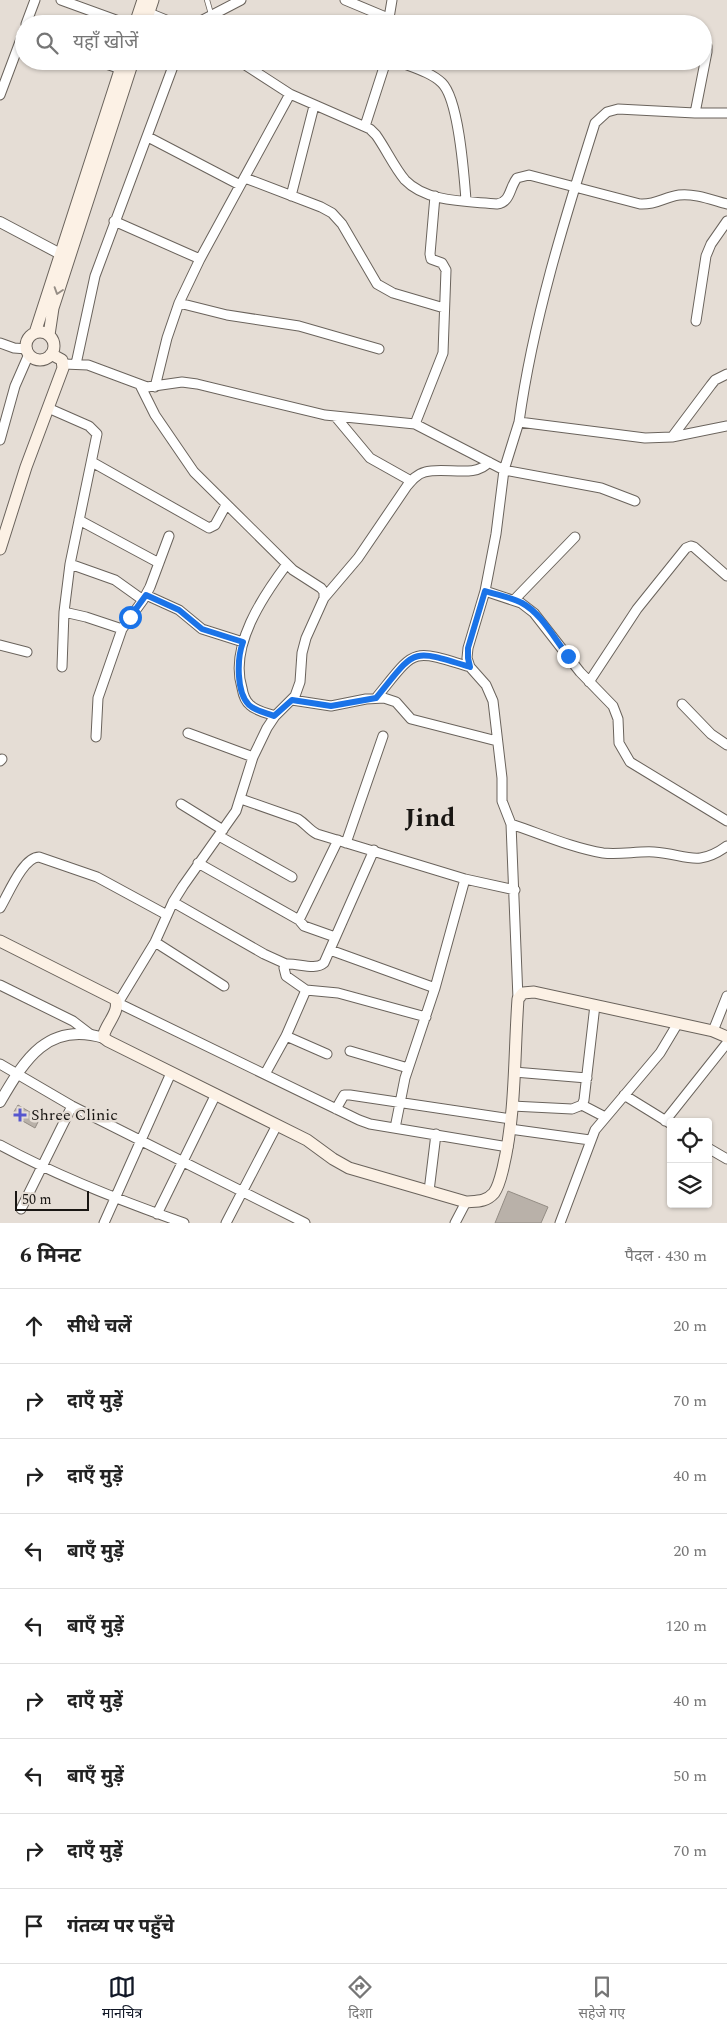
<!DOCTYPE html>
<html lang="hi">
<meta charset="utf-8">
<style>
:root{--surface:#fff;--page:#f6f6f6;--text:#222;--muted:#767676;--line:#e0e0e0;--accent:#111827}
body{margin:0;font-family:Spectral,"Noto Sans Devanagari",serif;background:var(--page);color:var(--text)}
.controls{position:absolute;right:15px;bottom:15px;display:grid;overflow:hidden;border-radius:5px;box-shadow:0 1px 4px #0004}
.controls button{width:45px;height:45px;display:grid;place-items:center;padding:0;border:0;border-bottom:1px solid var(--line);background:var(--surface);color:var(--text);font:25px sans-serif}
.scale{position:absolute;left:15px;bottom:12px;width:74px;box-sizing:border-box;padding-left:5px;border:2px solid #191613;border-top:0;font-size:14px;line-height:18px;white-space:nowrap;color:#191613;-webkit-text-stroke:4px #e5ddd5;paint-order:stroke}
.stop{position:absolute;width:15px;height:15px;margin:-11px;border:4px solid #1a73e8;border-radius:50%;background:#fff}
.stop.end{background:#1a73e8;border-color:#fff;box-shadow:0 1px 5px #0008}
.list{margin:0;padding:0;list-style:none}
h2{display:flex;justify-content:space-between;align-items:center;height:65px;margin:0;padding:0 20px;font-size:21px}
h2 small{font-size:16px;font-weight:400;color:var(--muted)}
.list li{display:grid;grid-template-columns:32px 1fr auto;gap:15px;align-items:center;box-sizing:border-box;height:75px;padding:0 20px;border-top:1px solid var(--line)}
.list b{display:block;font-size:19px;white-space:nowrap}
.list em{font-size:16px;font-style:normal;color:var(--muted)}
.icon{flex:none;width:28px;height:28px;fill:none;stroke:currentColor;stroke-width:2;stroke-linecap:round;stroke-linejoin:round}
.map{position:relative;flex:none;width:727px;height:1223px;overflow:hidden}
.search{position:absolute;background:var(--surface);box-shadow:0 1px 4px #0004;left:15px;right:15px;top:15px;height:55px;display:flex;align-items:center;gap:12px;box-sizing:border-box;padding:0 18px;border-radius:28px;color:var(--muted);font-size:19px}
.sheet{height:740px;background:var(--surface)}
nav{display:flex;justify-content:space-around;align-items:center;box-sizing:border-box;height:70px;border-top:1px solid var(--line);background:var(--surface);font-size:14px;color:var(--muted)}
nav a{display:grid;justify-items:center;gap:2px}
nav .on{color:var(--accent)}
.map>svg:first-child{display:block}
</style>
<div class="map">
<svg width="727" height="1223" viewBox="0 0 727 1223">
<rect width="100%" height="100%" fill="#e5ddd5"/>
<path fill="#b9b1a9" stroke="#938c84" d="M18 1105 40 1118 35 1128 12 1115Z
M508 1191 548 1207 541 1223H495Z"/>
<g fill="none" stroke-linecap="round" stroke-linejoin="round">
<g stroke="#6a635c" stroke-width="6">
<path id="service" d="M207 0 211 14"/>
</g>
<g stroke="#6a635c" stroke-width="11">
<path id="minor" d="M61 0 127 24
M345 0 388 18
M149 13 176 24
M26 24 35 0
M195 24 241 0
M388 24 392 0
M97 61 121 69
M239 61 290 94 370 129 376 135C386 149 394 167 405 180 427 203 468 201 497 204 511 202 509 188 517 178L529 175 640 204C657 205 664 197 679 195 694 193 712 200 727 204
M397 61C411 67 431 72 442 83 459 100 464 175 466 200
M0 95 24 31
M695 113H727
M365 126 386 61
M148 137 240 185
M245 178 321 207 332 213 342 224 377 284 393 293 444 308
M291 196 314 106
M114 221 200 259
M179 303 227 315 299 326 379 349
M696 321 706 256 711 244 727 221
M0 343 14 348 27 349
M64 364 88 365 147 387 182 382 197 384 325 415 415 424 504 470 601 488 635 501
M76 364 95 276 175 61
M140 385 155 415 194 472 293 570 321 588 324 592V598L306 638 302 653 300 682 295 696 275 716 267 728 253 757 236 811 183 886 173 902 155 942 118 1003 359 1120 370 1124 508 1147
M155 387 167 338 179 303 200 259 290 94
M48 408 89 426 97 434 70 564 64 612 62 667
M335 416 370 458 411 481
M519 422C533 320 564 221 595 123L607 112 618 109 695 113 707 52V46L703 43
M415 424 443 353 446 270 442 263 431 259 430 254 435 196
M672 437 711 385 715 380 727 374
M0 440 15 386 29 354
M92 462 209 528 215 525 226 505
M79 520 159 563
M70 564 115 580 143 600
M485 591 521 603 534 613 580 672 613 706 618 719 619 743 630 762 727 821
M146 595 179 610 202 629 243 642
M324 598 358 558 407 486C412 480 417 474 425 472 445 466 475 479 489 462
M514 600 575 537
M64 612 86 617 122 629
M0 645 27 652
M589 682 637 609 686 548 691 546 694 547 727 576
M376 698C416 649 409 648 470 667
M292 700 331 706 366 699 384 698 396 702 411 719 497 741
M682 704 711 734 727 745
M275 716C267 713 256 711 250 705 245 701 243 694 242 688 229 646 263 596 287 564
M188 733 253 757
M96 737 98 698 122 629 143 600 150 587 169 536
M0 761 2 759
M241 799 298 819C306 824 309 830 317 834L465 879 515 890
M181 804 223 830
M511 824C541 834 572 848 603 853 620 855 637 851 654 852 686 854 697 868 727 846
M219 836 292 877
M346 843 383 736
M198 863 299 920 304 926 335 937
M173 902 264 954 286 964
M0 908C8 895 23 857 39 857L97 877 167 915
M299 920 338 840
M155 942 224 986
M330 950 435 988
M0 985 73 1021 90 1034
M306 990 338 993 426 1017
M518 999 511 824 502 801V778L493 701 486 685 470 667 467 658 468 648 485 591 496 534 504 470 519 422 645 438 672 437 727 426
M713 1031 727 996
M286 1036 327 1054
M350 1051 408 1068
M0 1064 72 1106 305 1223
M514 1072 587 1078
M265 1074 286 1036 306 990 286 976 284 968 286 964C298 963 315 971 324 963L374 850
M624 1095 671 1124
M582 1105 605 1117
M512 1106 572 1109 582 1105 584 1100 595 1005
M336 1109 344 1095H350L511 1119
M665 1121 727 1043
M395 1128 405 1078 435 988 465 879
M510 1129 590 1140
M0 1145C59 1177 121 1201 184 1223
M708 1148 727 1159
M429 1191 436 1134
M21 1209 72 1106
M157 1214 216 1094
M104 1223 171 1073
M226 1223 277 1125
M455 1223 466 1202
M560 1223 595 1130 660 1053 678 1023"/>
</g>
<g stroke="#6a635c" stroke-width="12">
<path id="tertiary" d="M0 222 68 258
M0 1102C25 1059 48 1021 104 1038"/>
</g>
<g stroke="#6a635c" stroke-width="13">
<path id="secondary" d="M135 24 143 0
M145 24 153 0
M26 346a14 14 0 1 1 28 0a14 14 0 1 1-28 0Z
M35 333 123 61
M49 335 53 308 133 61
M0 549 26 467 63 368 62 360 51 354
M0 941 115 999C121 1010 107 1023 104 1034V1038L108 1041 307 1140 333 1159 349 1168 466 1202C477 1201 486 1202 494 1193 499 1186 501 1176 503 1168 516 1113 514 1055 518 999L523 993 534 992 713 1031 727 1037"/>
</g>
<use href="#service" stroke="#fff" stroke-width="4.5"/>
<use href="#minor" stroke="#fff" stroke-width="9"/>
<use href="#tertiary" stroke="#fff" stroke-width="10"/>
<use href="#secondary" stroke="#fcf1e5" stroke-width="11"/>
</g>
<defs><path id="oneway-chevron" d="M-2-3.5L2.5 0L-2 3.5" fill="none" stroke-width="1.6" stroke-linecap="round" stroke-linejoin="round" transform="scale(1.25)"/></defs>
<use stroke="#968e86" href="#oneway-chevron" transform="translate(58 291) rotate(108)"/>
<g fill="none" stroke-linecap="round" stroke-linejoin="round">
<path stroke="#1a73e8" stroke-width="6" d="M130 617 146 595 179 610 202 629 243 642C237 658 236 692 249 705 255 711 267 713 274 716L292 700 331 706 376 698C416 649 409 648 470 667L468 658V648L485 591C497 595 511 597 522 603 541 613 554 638 568 656"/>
</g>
<path fill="#5656ce" stroke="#e5ddd5" stroke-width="2" d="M17.5 1107.5h5v5h5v5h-5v5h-5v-5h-5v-5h5z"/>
<g text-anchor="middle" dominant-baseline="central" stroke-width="5" stroke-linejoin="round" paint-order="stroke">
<g font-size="16" fill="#191613" stroke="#e5ddd5" text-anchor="start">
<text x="31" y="1115">Shree Clinic</text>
</g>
<g font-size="26" font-weight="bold" fill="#191613" stroke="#e5ddd5">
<text x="430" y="818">Jind</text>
</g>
</g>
</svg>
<div class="controls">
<button><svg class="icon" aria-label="locate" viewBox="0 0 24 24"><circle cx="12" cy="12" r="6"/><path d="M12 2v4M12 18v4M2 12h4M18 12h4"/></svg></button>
<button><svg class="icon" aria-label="layers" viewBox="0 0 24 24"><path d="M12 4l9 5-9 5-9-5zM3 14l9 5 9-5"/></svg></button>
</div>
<div class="scale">50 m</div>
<div class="stop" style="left:130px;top:617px"></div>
<div class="stop end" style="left:568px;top:656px"></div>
<div class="search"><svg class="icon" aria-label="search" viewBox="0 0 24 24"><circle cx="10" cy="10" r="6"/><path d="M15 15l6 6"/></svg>यहाँ खोजें</div>
</div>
<section class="sheet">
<h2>6 मिनट<small>पैदल · 430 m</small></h2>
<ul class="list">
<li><svg class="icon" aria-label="ahead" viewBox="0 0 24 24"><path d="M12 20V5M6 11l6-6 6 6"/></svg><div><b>सीधे चलें</b></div><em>20 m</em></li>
<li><svg class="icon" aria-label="right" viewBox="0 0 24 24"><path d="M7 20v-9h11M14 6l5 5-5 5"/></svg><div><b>दाएँ मुड़ें</b></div><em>70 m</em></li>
<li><svg class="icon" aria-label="right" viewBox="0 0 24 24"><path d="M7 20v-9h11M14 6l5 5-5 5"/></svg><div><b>दाएँ मुड़ें</b></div><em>40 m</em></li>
<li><svg class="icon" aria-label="left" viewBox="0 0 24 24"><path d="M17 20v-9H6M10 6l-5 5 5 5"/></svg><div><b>बाएँ मुड़ें</b></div><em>20 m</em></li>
<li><svg class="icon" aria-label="left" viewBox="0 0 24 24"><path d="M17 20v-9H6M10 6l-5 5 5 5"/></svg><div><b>बाएँ मुड़ें</b></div><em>120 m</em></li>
<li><svg class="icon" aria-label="right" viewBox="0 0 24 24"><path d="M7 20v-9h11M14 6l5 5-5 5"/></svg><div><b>दाएँ मुड़ें</b></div><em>40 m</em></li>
<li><svg class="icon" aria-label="left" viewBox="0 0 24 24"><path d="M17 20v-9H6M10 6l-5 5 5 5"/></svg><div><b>बाएँ मुड़ें</b></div><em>50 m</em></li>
<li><svg class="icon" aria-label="right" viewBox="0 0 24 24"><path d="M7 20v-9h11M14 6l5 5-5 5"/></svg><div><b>दाएँ मुड़ें</b></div><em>70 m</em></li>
<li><svg class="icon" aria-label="arrive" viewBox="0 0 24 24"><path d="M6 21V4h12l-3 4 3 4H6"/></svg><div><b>गंतव्य पर पहुँचे</b></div></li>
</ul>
</section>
<nav>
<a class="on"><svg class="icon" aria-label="map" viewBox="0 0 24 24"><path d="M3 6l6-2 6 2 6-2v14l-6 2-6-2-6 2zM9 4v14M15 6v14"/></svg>मानचित्र</a>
<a><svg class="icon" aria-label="directions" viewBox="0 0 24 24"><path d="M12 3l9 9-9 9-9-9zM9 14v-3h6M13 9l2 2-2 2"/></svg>दिशा</a>
<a><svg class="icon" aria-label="saved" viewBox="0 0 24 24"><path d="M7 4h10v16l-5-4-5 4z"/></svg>सहेजे गए</a>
</nav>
